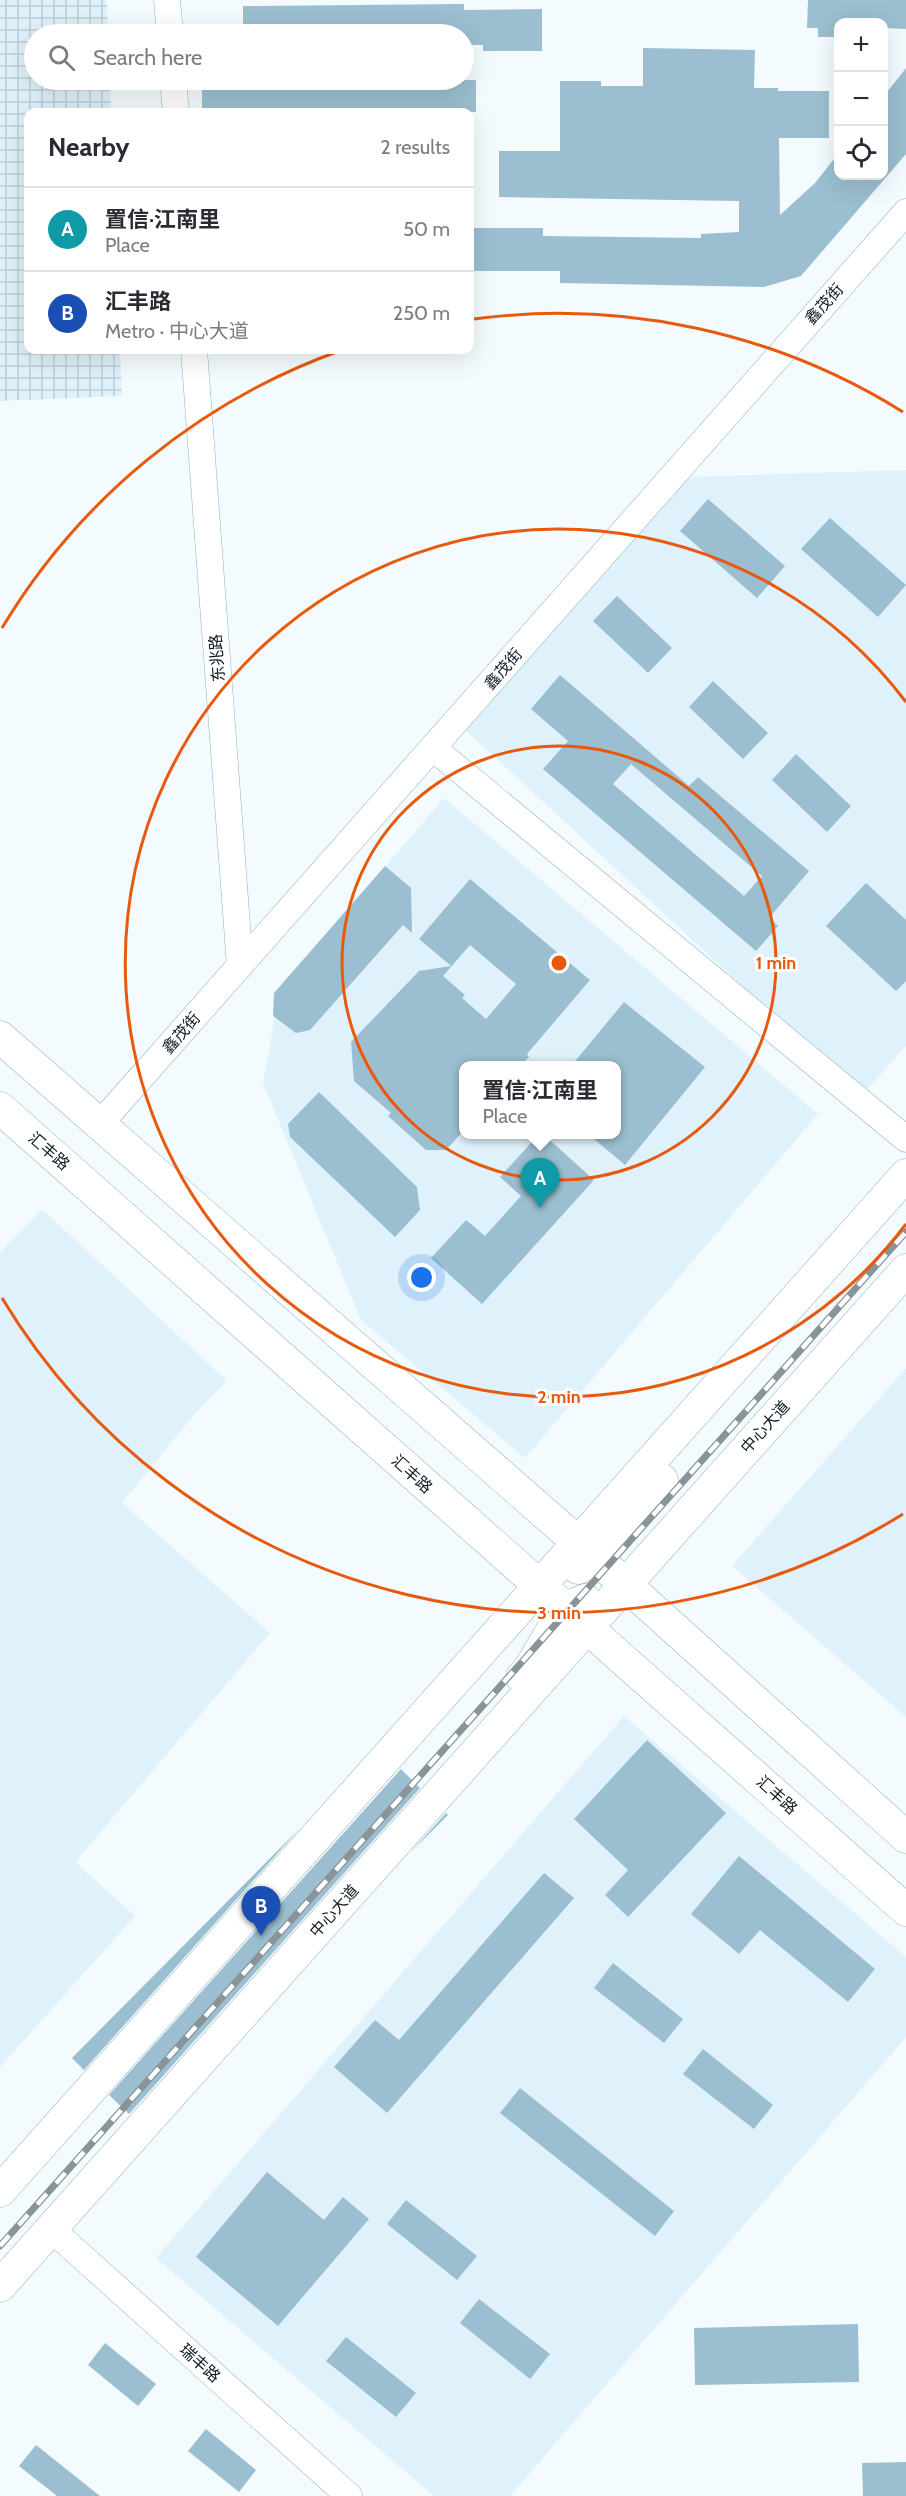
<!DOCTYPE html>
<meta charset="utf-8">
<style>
:root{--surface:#fff;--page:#f2f2f3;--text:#2b2b33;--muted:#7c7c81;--line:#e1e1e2;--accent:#d93025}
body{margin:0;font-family:Cabin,"Noto Sans SC",sans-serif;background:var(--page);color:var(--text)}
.controls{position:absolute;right:18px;top:18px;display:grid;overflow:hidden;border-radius:12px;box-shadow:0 6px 24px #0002}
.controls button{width:54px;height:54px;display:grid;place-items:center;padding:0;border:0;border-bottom:2px solid var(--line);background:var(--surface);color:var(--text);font:30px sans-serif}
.you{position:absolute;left:422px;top:1278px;width:21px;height:21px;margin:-15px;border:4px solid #fff;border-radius:50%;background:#1a73e8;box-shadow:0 0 0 9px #1a73e833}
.badge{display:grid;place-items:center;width:39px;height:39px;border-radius:50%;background:var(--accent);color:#fff;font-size:20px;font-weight:700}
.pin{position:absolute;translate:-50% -50px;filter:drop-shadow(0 2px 3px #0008)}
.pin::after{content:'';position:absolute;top:32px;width:21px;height:18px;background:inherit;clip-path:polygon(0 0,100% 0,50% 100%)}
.popup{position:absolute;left:459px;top:1061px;width:162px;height:78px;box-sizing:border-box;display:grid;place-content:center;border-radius:12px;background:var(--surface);filter:drop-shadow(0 2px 4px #0005);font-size:20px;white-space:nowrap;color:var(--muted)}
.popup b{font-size:22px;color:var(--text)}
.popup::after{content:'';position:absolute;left:50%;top:100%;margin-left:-12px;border:12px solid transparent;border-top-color:var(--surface)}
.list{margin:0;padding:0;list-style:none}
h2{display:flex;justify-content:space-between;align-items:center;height:78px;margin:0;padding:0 24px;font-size:26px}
h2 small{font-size:20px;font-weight:400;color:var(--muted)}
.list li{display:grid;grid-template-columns:39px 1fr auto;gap:18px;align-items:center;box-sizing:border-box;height:84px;padding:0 24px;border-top:2px solid var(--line)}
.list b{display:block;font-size:22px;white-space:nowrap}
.list p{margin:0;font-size:20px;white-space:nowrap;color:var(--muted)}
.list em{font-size:20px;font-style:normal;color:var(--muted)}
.icon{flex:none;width:33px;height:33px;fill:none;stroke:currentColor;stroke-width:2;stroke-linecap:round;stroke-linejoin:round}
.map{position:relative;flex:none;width:906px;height:2496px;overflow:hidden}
.search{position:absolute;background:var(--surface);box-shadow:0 6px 24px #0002;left:24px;top:24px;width:450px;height:66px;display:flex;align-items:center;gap:15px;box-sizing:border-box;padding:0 21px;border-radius:33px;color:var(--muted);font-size:22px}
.panel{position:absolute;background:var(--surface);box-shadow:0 6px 24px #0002;left:24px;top:108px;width:450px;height:246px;border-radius:12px}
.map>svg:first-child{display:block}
</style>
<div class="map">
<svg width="906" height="2496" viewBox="0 0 906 2496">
<defs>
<pattern id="industrial-grid" width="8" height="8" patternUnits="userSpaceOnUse" patternTransform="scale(1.5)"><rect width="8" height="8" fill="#dff1fa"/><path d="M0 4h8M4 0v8" fill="none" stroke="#beced6"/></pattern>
</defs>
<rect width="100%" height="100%" fill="#f3fbfe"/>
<path fill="#dff1fa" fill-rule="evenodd" d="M906 470V1046L861 1096 459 724 688 477Z
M444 798 818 1114 525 1458 361 1320 263 1083 280 990ZM464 1066H616V1134H464Z
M42 1209 227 1381 193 1416 122 1503 270 1633 75 1862 135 1916 0 2067V1253Z
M906 1368V1717L732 1566Z
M624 1716 906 1957V2037L510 2496H434L156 2258Z"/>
<path fill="url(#industrial-grid)" d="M0 0H107L108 34H34V80H110L111 112H28V350H120L122 396 0 401Z"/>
<path fill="#9bbfd0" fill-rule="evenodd" d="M808 0H906V29L884 28V22H838V37H818V28H807Z
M464 4V10L542 9V51H483V45H464V34H243V6Z
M643 48 755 50 754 88H778V91H829V138H779L780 215 815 183 838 154V176H884V96L906 68V154L801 276 764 287 560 283V271H470V228H543V236L701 238V234L739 232V201L499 197V151H560V81H601V86H643Z
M202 80H476V112H202Z
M708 499 785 566 757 598 680 531Z
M830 518 906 585 878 617 801 549Z
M617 596 672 648 648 673 593 621Z
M560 675 689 786 698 777 809 871 769 918 778 926 756 951 543 769 568 741 531 709ZM631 764 762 876 744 896 613 784Z
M713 681 768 733 743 759 689 707Z
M796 754 851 806 827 832 772 780Z
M385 866 411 888 412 933 403 925 310 1030 296 1033 273 1016 274 993Z
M470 879 590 980 527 1054 529 1057 521 1065H464V1130L446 1150H426L388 1116 391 1113 354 1081 351 1042 419 971 451 966 419 939ZM470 945 516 984 486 1019 462 998 465 995 443 976Z
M866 883 906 920V981L896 991 826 926Z
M624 1002 705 1067 625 1165 588 1134H616V1065H572Z
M319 1092 417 1187 420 1210 395 1237 290 1137 288 1124Z
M539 1134H543L594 1180 482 1304 431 1258 466 1220 485 1236 521 1196 500 1177Z
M647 1740 726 1813 628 1917 605 1895 628 1870 574 1819Z
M401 1769 420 1788 129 2114 109 2095Z
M446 1813 448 1815 411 1852Z
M299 1829 84 2070 72 2058Z
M739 1856 875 1969 848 2002 760 1930 739 1954 691 1914Z
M544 1873 574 1898 387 2113 334 2067 375 2020 399 2040Z
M613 1963 683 2019 664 2043 594 1988Z
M703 2049 773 2105 754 2129 683 2074Z
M520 2088 674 2211 655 2236 500 2113Z
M267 2172 324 2220 343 2197 369 2219 278 2326 196 2257Z
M406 2200 477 2256 457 2280 387 2224Z
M479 2299 550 2354 530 2379 460 2323Z
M858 2324 859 2382 695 2385 694 2328Z
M346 2337 416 2393 396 2417 326 2361Z
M105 2343 156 2384 138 2406 88 2365Z
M206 2429 256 2470 239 2492 188 2451Z
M36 2445 100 2496H57L19 2466Z
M906 2462V2496H863L862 2463Z"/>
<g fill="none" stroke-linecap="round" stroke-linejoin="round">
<g stroke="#8fb3c3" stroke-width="27">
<path id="minor" d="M167 0 170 34
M173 80 176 112
M194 350 240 966
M433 748 906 1139
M99 1125 906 212
M51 2229 349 2496"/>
</g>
<g stroke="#8fb3c3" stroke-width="33">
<path id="major" d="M0 1037 597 1559 906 1837
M0 1108 906 1910
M578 1568 597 1559 662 1480
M522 1677 530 1668 565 1608 585 1600
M0 2191 906 1175
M0 2286 906 1270"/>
</g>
<use href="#minor" stroke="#fff" stroke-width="26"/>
<use href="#major" stroke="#fff" stroke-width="32"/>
<g stroke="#899498" stroke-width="7">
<path id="rail" d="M0 2246 906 1232"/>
</g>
<use href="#rail" stroke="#fff" stroke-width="4.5" stroke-dasharray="14" stroke-linecap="butt"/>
</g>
<g fill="none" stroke="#e8590c" stroke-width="3">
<circle cx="559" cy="963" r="217"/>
<path d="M906 1224A434 434 0 1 1 906 702"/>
<path d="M903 1514A650 650 0 0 1 2 1298M2 628A650 650 0 0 1 342 350M474 319A650 650 0 0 1 903 412"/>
</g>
<g text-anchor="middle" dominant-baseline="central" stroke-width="6" stroke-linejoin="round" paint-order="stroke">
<g font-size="16" fill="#0d1b21" stroke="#fff">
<text transform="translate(824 304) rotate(-48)">鑫茂街</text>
<text transform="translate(217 658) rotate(-94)">东兆路</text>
<text transform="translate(503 669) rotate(-49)">鑫茂街</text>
<text transform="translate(181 1033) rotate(-49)">鑫茂街</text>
<text transform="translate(49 1151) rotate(41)">汇丰路</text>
<text transform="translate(765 1427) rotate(-48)">中心大道</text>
<text transform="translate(412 1474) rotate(42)">汇丰路</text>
<text transform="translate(777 1795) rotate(42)">汇丰路</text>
<text transform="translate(334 1911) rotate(-48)">中心大道</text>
<text transform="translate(200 2363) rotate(42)">瑞丰路</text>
</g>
</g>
<circle cx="559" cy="963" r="9" fill="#e8590c" stroke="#fff" stroke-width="3"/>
<g font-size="18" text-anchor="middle" font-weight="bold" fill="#e8590c" stroke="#fff" stroke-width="6" stroke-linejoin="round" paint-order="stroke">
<text x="776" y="969">1 min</text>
<text x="559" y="1403">2 min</text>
<text x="559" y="1619">3 min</text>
</g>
</svg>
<div class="controls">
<button>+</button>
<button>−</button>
<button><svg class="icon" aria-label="locate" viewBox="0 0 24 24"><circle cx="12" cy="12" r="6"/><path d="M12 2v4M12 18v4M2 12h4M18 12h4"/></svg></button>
</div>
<div class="you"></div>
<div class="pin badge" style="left:540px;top:1208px;background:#0f9aa8">A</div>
<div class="popup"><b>置信·江南里</b>Place</div>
<div class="pin badge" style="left:261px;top:1936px;background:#1a4fb4">B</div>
<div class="search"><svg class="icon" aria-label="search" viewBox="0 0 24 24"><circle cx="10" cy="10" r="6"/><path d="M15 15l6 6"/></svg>Search here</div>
<section class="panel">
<h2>Nearby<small>2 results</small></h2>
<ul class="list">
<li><span class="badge" style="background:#0f9aa8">A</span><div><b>置信·江南里</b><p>Place</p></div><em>50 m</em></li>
<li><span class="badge" style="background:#1a4fb4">B</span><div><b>汇丰路</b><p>Metro · 中心大道</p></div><em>250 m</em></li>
</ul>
</section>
</div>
